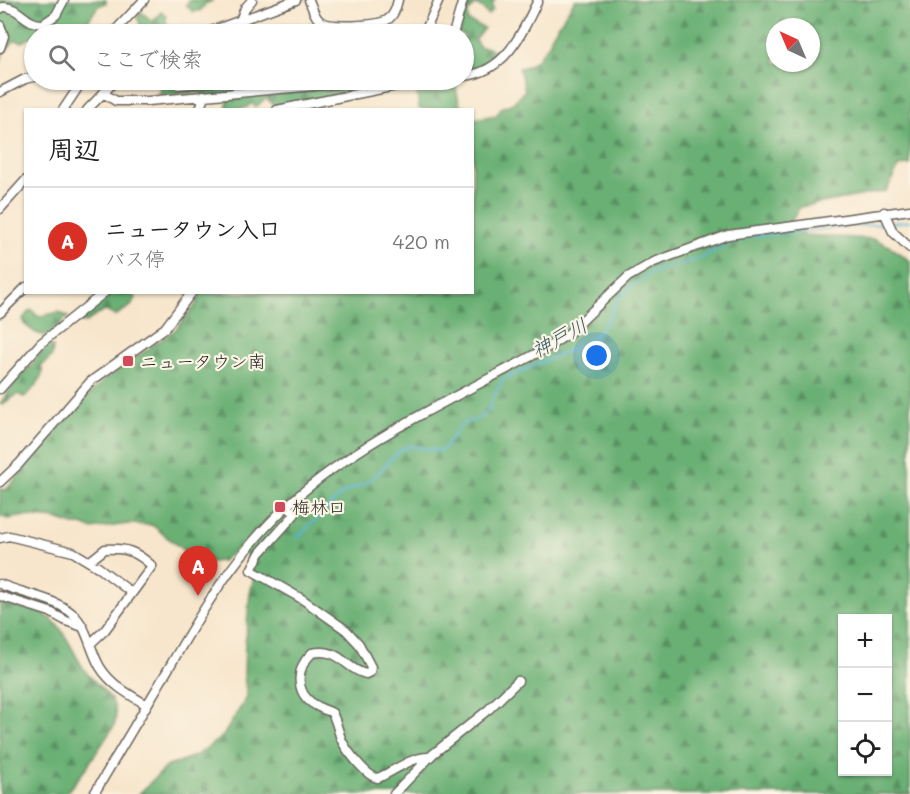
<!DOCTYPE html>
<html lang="ja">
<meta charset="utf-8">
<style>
:root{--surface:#fff;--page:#f2f2f2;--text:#222;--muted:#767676;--line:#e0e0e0;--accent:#d93025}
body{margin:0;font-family:Mali,"Klee One",sans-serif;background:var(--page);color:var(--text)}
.controls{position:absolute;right:18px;bottom:18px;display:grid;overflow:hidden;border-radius:0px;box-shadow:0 2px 4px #0004}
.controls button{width:54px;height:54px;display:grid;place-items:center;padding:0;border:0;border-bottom:2px solid var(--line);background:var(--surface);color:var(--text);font:30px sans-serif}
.compass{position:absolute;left:766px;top:18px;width:54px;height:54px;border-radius:50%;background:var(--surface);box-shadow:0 2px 4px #0004;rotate:316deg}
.you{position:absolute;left:597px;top:356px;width:21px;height:21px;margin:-15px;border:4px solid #fff;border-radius:50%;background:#1a73e8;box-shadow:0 0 0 9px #1a73e833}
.badge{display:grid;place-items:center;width:39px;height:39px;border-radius:50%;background:var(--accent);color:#fff;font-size:20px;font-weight:700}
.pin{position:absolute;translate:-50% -50px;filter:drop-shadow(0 2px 3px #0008)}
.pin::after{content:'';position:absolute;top:32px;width:21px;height:18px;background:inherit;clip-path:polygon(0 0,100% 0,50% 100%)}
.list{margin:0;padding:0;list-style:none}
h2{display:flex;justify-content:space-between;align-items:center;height:78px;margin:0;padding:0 24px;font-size:26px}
h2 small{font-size:20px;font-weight:400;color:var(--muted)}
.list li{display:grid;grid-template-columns:39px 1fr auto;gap:18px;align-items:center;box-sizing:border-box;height:108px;padding:0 24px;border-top:2px solid var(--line)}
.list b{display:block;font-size:22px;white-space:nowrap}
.list p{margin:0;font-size:20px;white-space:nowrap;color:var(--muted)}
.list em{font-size:20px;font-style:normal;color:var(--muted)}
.icon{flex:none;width:33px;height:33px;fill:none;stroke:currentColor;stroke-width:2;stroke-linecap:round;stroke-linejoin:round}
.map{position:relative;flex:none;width:910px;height:794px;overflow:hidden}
.search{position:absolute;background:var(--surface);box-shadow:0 2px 4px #0004;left:24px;top:24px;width:450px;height:66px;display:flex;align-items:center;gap:15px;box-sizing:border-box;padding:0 21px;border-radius:33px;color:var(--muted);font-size:22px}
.panel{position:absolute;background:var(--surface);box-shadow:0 2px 4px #0004;left:24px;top:108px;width:450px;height:186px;border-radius:0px}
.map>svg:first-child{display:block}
</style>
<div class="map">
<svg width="910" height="794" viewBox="0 0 910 794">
<defs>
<pattern id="forest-firs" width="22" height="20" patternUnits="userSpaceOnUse" patternTransform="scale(1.5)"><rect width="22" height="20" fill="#6ab075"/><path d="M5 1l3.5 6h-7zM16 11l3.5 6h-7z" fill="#568e5f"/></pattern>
</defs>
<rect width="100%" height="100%" fill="#fcf5e5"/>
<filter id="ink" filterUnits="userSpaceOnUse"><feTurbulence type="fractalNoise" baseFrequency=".0167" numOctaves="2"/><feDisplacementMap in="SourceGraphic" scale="12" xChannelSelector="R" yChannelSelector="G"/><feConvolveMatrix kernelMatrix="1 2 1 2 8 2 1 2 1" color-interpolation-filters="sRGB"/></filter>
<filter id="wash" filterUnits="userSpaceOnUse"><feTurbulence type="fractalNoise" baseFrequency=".008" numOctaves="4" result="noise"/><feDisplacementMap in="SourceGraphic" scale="24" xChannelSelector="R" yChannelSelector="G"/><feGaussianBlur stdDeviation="1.35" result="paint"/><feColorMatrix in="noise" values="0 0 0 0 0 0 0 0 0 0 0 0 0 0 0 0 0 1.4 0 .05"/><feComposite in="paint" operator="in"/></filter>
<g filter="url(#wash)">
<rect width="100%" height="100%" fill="#f7e6cc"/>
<path fill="url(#forest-firs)" stroke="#436648" stroke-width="1.5" fill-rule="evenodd" d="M0 0H106V3L98 6 84 27 73 29 59 24 48 34H34V37L29 38 22 42 15 40 3 53 0 64Z
M190 0H214L205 4 201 10 193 12 186 5Z
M470 0H495L492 4 493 10 488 15 482 8 475 5 468 13V21L484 28 475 40 480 47 489 48 496 52C492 64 475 68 464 70V34H458L461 28 462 17Z
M575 0H910V165L899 166 886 191 800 207 790 223 803 235 874 239 889 246 910 261V794H139L166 767 197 755 223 736 247 697 244 676 245 645 250 593 254 578 248 556 238 548 222 561 199 563 152 525 128 524 91 529 82 525H73L57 519 25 516 8 519 0 516V489L6 490 80 404 103 381 176 329 195 306 201 293 472 292 473 119 497 115 501 108 513 103 525 90 519 68 528 66 537 59 549 44 552 35ZM775 27H811V63H775ZM842 618H888V772H842Z
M140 11 151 20 156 18 161 12 166 15V22L172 34H145L139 29 140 23 137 18Z
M314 23 329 29 349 30 353 34H284L288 29Z
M172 80C195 80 229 88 251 80H384L382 85 276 107 266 98 256 107 252 103 246 108H242V109H226L228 100 198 93 162 95 158 93 165 82Z
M430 84 447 87 451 84 456 88 459 103 463 109H419L417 92Z
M117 293H131L136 298 131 306 115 316 106 311 98 314 85 323 80 322C91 310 102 297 117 293Z
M32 310 38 317 59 312 68 317 46 336 36 333 24 324 23 319 29 311Z
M50 346 53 347 52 356 41 367 43 372C40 382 33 390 24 397L18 394 2 405 0 404 20 375 26 372 40 354Z
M0 602C14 608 28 608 41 613 64 622 72 653 86 672 92 680 106 692 111 699 116 708 117 717 114 726L84 771 65 794H0Z"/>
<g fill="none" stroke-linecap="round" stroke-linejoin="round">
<path stroke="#59b4d7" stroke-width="2" d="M296 539 344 492 369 482 398 452 409 446 441 451C451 444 452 433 461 425 469 419 479 422 486 413 494 402 494 389 504 379L585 343 599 332 610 316 616 302 630 287 652 272 699 259 729 243 753 236 910 221"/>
</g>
</g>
<g filter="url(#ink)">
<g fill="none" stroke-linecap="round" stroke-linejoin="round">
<g stroke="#69635a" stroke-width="11">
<path id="minor" d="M309 0C312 7 314 16 320 21 329 28 377 26 387 20 394 16 396 8 398 0
M0 9 3 7C19 6 26 25 43 24L56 15 64 0
M240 21 245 8 252 0
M0 25 4 36 0 48
M112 34 144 0
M203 34 296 0
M424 34 439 0
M453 34 463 0
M464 76C505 72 522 34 538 0
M176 80 178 85 234 80
M0 92 25 79 34 77
M103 93 116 101H148L370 81 398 84
M63 110 83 80
M87 110 116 80
M200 110 204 95
M277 110 426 80
M0 209 26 180
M884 212 893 232 910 248
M0 313 26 287
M0 389 41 343 105 292
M0 482 19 464 90 382 165 328 192 292
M287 506 295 514 260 553 251 570 302 599 346 630 359 644 371 667 370 672 366 674C344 669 341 647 312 653 294 670 295 696 319 707 323 710 328 710 332 713 337 722 338 732 342 741 347 751 368 778 378 778 394 771 413 756 430 757
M0 538 9 536 73 552 98 567 132 593
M90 561 105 549C126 548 136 551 152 566L105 630 90 644
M0 584C23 594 53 597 73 614 88 628 90 650 100 667 111 685 130 695 147 705
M0 596 50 612 66 621 83 627
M94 794C118 754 142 714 166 673 201 612 235 554 288 505 361 438 464 394 550 346L568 334 628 277 654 262 728 235 910 210
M394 794 433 754 489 709 518 681"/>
</g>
<use href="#minor" stroke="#fff" stroke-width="8"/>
</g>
</g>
<g fill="#d1495b" stroke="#fcf5e5" stroke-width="2">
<rect x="122" y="355" width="12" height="12" rx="3"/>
<rect x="274" y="501" width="12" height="12" rx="3"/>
</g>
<g text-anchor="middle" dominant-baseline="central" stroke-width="4.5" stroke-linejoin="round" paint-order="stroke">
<g font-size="18" fill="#1c1c1c" stroke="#fcf5e5" text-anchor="start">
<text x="140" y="361">ニュータウン南</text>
<text x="292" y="507">梅林口</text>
</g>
<g font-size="20" font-style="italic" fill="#345967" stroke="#fcf5e5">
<text transform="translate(559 337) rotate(-28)">神戸川</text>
</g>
</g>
</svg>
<div class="controls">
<button>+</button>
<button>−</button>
<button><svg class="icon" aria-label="locate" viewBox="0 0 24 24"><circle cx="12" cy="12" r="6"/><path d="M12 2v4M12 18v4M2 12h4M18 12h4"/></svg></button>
</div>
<svg class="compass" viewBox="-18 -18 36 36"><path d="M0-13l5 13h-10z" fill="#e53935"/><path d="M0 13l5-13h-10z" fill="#767676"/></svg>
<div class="you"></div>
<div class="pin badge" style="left:198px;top:596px">A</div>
<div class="search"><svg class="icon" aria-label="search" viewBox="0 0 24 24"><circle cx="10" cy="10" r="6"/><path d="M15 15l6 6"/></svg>ここで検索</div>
<section class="panel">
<h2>周辺<small></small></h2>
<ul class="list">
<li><span class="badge">A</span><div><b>ニュータウン入口</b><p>バス停</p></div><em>420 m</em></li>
</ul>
</section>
</div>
